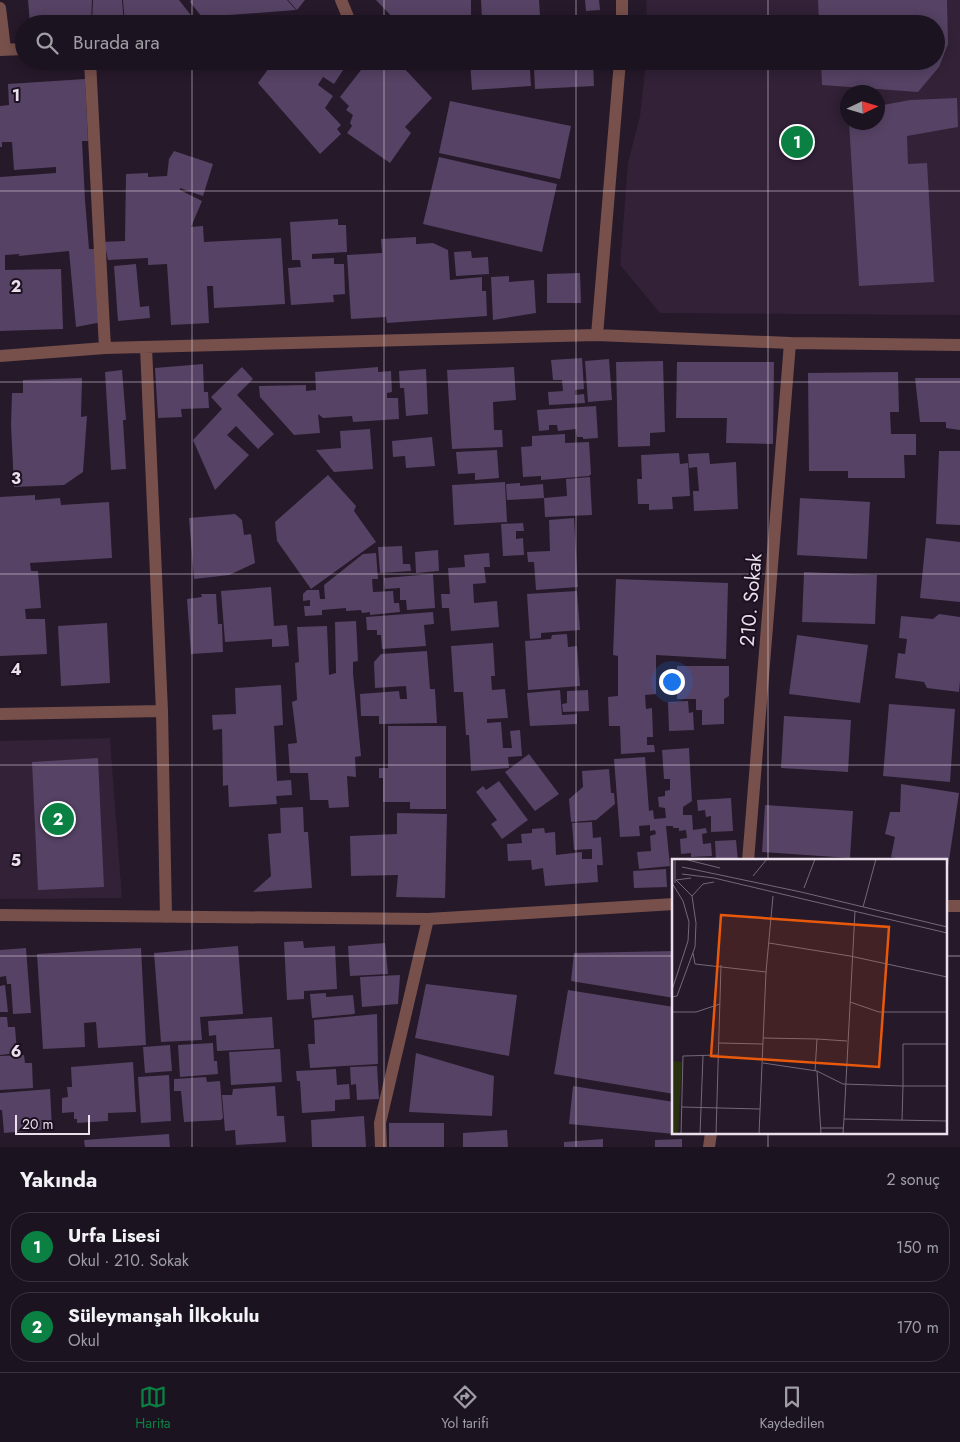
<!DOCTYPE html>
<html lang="tr">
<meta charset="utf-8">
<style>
:root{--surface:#1c1320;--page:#251c29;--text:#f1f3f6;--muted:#a09ea5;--line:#3a323e;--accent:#0b8043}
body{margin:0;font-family:Jost,sans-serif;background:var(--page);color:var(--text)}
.compass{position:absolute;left:840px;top:85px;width:45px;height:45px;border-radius:50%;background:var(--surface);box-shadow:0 2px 12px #0003;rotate:86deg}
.scale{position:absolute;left:15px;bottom:12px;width:75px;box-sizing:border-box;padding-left:5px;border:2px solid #e9e0ec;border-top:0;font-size:14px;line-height:18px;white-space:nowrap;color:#e9e0ec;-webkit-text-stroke:4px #1c1020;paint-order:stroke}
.you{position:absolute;left:671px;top:681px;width:18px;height:18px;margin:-12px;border:4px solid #fff;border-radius:50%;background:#1a73e8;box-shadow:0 0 0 8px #1a73e833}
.badge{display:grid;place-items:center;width:32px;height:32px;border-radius:50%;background:var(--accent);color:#fff;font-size:16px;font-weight:700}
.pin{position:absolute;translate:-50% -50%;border:2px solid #fff;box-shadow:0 1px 5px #0006}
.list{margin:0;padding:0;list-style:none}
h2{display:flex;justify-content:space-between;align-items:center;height:65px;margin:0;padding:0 20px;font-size:21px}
h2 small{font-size:16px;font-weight:400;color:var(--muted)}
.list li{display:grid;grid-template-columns:32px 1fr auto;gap:15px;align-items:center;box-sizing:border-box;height:70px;margin:0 10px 10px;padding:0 10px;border:1px solid var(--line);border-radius:20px}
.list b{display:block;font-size:19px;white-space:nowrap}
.list p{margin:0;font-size:16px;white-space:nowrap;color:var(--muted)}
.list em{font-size:16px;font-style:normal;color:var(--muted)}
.icon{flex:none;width:28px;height:28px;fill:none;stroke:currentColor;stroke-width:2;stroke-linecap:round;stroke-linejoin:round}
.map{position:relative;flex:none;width:960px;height:1147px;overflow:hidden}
.search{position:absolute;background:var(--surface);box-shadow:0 2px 12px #0003;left:15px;right:15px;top:15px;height:55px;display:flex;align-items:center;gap:12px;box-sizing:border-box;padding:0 18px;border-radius:28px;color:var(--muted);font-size:19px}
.sheet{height:225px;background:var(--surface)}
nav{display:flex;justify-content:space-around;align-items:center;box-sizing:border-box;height:70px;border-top:1px solid var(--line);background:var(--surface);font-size:14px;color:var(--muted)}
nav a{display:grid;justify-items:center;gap:2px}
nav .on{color:var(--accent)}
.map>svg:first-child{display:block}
</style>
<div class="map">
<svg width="960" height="1147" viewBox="0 0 960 1147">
<rect width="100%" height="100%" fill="#26192a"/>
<path fill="#322137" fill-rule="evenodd" d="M646 0H960V315L660 313 620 265 628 162 640 116 646 61H936V24H647ZM848 92H878V122H848Z
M110 738 122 898 0 899V741Z"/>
<path fill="#564264" d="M28 0H92L91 24H30Z
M93 0H122L124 24H92Z
M123 0H179L197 23 125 24Z
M191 0H287L296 10 202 17 190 2Z
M288 0H305L297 10Z
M376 0H471V19L395 20Z
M481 0H539L540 16 482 19Z
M585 0H599L600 10 586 11Z
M818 0H947L948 44 939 67 918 92 822 85 821 61H936V24H819Z
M274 61H349L334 84 323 77 318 85 333 96 325 108 341 125 337 129 341 134 320 154 258 83Z
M368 61 402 66 432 98 405 127 411 133 390 163 347 133 352 126 350 123 353 115 346 110 349 106 340 97Z
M470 61H540V68L546 67 545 61H593L594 86 535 89 534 68 530 70 531 86 472 90Z
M85 79 88 141H82L85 200 89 249H96L102 322 76 327 69 251 18 256 20 254 5 255V270L61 269 63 329 0 331V177L56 173V167L14 170 12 142H2V147H0V106L9 105 8 84Z
M957 98 958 127 907 136 908 164 927 163 934 282 859 286 849 122H878V106L910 100Z
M450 101 571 126 560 179 439 153Z
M174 151 213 164 203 196 180 188V190L202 201 191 227 203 226 204 242 281 238 285 304 214 308 213 286H207L209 323 171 325 167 264 148 265V258L108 260 106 251 101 252 100 242 125 241 126 174 148 173V177L167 176 169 159Z
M439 157 557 184 542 252 423 224Z
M338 219V225H346L347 252 312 254V259L334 258V264H344L345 294 333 295 334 302 291 305 288 268 301 267 300 260H292L290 222Z
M416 237V244L433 243 448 250 450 280 482 277V291H486L487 316 387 323 386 317 351 319 347 255 382 253 381 239Z
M471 251 472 258 488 257 489 274 456 276 454 252Z
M136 264 140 307 149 306 150 318 118 321 114 266Z
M580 273 581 303H547V274Z
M509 276V282L534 280 536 313 493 320 491 277Z
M582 358 584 389 575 390V395L584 394 585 403 549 405 548 392 563 391 562 380H553L551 360Z
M609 359 612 400 588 402 585 361Z
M663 361 665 432 650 433V446L618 447 616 362Z
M677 362H774L773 444 726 443 727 418H676Z
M203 364 204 392H208L209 408 181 409 182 417 158 418 155 368Z
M242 367 253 379 237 395 274 434 258 449 236 426 227 435 249 455 215 490 193 440 222 409 211 397Z
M378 367V372L391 371 392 392 387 393V398H398L399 419 353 422 352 416 323 418 318 414 320 433 294 435 260 397 259 386 306 385V391L316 390 315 372Z
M514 367 516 400 493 402 494 430H502L503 447 452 449 447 370Z
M426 369 428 414 406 416 404 388H400L399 371Z
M122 370 126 420H123L126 469 111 470 105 372Z
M898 372 899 412H890L891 434H916V455H904L905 478H848V471H809L808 373Z
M82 378 81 417 87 416 83 472 64 485 14 487 11 425 12 393H23V380Z
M915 378H960V430L946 428V422H920Z
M596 406 598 438 583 439V437H577L576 429 558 431 557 425H549V430L539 431 537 410Z
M370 429 373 469 334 472 316 450 341 448 340 431Z
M565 434V443L589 442 591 474 589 476 541 480V476L523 477 521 447 532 446V436Z
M432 437 435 466 406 468 405 456 393 457 392 441Z
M497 450 499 478 475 480V473L458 474 456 452Z
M939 451H960V525L936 524Z
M679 453 680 464 688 463 690 496 672 497 673 509 649 510V504H638L637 479H642L641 455Z
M709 453 710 464 736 462 738 509 694 511 693 491H699L697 467 689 468 688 454Z
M328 475 356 506 354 511 376 542 311 589 277 541 275 522Z
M590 477 592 515 545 517 544 498 567 496 566 479Z
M505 482 507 522 454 525 452 485Z
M520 483V486L543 484 544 498 507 500 506 484Z
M35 495V500L60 498 61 505 109 502 112 558 30 563 31 571H38L41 608 25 609 26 619H45L47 654 0 656V497Z
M800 498 870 502 867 559 797 555Z
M235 514 242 520 244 535 251 534 255 563 229 575 194 579 189 518Z
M574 518 578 587 536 590 534 562H528L527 552 550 551 549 520Z
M523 523 524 531H516V539L523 538 524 555 503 556 501 524Z
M926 538 960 542V602L920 598Z
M402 546 403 564H410L411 571 380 573 378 547Z
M438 550 439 571 416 573 415 552Z
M376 553 378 579H372L373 592 393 591 394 603H399L400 612 370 615V612L362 613 361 610 346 611V608L322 610V615L305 616 304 606H310V600L303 601V594L307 590H319L320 599H325L324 585 363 554Z
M489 553 490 567H484L486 583 473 584 474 603 497 601 499 627 451 631 449 608H442L441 594H450L448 568 465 567 464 555Z
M804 572 877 575 875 624 802 622Z
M433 574 435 608 407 610 406 600H400V588L385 589 384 578Z
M616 579 728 583 726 659 656 655V694L645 695 646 709 652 708 653 737H647V745H654L655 752 621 754 620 726H609L608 697 618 696V656L613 655Z
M271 587 274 626 287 625 289 646 272 647V639L225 642 221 591Z
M577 591 580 630 541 633V638L530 639 527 594Z
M201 594H216L218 624H222L223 652 191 654 187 599 202 597Z
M433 612 434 624 424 625 426 646 382 649 381 635H377V630H367L366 617Z
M939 614 960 617V681L959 692 927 688 924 682 895 678 898 653 905 654 907 639 899 638 901 616 933 619Z
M356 621 358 661 353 662V673L361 756 355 757 356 777 347 776 349 807 329 808 328 800H310L308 773H290L288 744 297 743 292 702 297 700 295 663 299 662 297 627 327 626 329 675 336 673 335 622Z
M107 623 110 683 61 686 58 626Z
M567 634 568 647 577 646 580 686 528 690 525 641 551 639 552 635Z
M797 635 868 645 860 703 789 694Z
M493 643 495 676H491L492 690 505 689 508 718 487 719V723L501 722 503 748H512L510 731 520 730 522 756 508 757 509 768 471 771 469 735H466L463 692H454L451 646Z
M427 651 430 689H435L437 723 379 724V716H361L360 694 399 691 400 699H407L406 686 375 688 374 662 381 654Z
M677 666H729V696L724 699V724L702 725V710H696V699H677Z
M281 685 283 725 274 726 277 781 291 780 292 795 276 796 277 804 229 807 228 785 223 786 222 729 213 730 212 715 236 714 235 688Z
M560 690 562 715 577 714V724L530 726 527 693Z
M588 690 589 711 563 712 562 704 567 703V691Z
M688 701 689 713 693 712 694 730 669 731 668 702Z
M889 704 955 709 950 782 883 776Z
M784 716 851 720 848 772 781 768Z
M388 726H446V809H410V802H383V778H379V768H388Z
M689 748 692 801 683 807V815H692L693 830 706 828 707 833 702 834 703 844 711 843 712 856 691 857V853L681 854 680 839 687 838 686 830 679 831V828H673V826H666L670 866 639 869 637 852 651 851 650 836 656 834 655 830 650 831V825L639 826 640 836 620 837 614 759 645 757 649 811 653 810 654 819 666 818 665 808 659 807 658 797 665 796V791L670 790V779H664L662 750Z
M529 754 559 794 535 811 505 772Z
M98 758 104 887 38 890 32 762Z
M609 769 611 793H614L615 804 596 820 571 822 569 799 583 787 582 771Z
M499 781 528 820 502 839 491 824 497 820 476 792 483 786 486 790Z
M901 784 959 793 948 867H946V861H911L891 857 895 837 885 834 890 812H900Z
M731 798 733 831 711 832V816L706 817 705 810 698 811 697 800Z
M765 805 853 811 850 858 762 852Z
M303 807 304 832H308L312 888 253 892 271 876 268 834 281 833 280 808Z
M397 813 447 814 445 898 396 897 398 875 351 876 350 836 397 834Z
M592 822 593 838 601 837 603 865H597L598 882 545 886 543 868 532 870 531 860 508 861 507 844 522 843 521 834 532 833V829L544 828 545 833 555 832 556 855 582 852V859H592V849L574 850 572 823Z
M736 840 738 861H716L715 841Z
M666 869 667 887 634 888 633 871Z
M303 941 304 948 335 946 337 989 304 991V999L287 1000 284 942Z
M385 943 388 974 350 976 348 946Z
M238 946 243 1014 200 1017 202 1040 161 1042 154 953Z
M26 948 31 1013 13 1014 11 984H7L6 976 0 977V950Z
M141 948 146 1045 98 1048 96 1022 84 1023 85 1047 43 1049 37 954Z
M674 951V998L571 981 574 953Z
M400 975 398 1004 362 1007 360 977Z
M426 984 517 995 509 1056 415 1038Z
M5 985 8 1012H0V986Z
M568 990 674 1007V1094L554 1074Z
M326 993V997L353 995 355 1013 354 1014 312 1018 310 994Z
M377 1014 378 1064 310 1068 308 1044H315L314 1020Z
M0 1017H7L8 1027H15L17 1053 0 1055Z
M272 1017 274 1048 217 1051 216 1035 209 1036 208 1021Z
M213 1043 214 1061H217L218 1074 180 1077 178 1045Z
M170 1045 172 1071 145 1073 143 1047Z
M280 1049 282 1082 231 1085 229 1052Z
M416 1053 494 1076 492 1116 409 1112Z
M24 1055 25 1063H32L33 1088 0 1090V1056Z
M133 1062 136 1112 108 1113V1121L77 1123V1119H74V1112L62 1113V1098L68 1097 67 1087H72L71 1067Z
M377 1066 379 1099 357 1100 356 1084 351 1085 350 1067Z
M336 1069 337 1085 349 1084 350 1099 335 1100V1111L302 1113 300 1081H297L296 1071Z
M169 1075 171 1121 141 1123 138 1077Z
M206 1077 207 1082 220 1081 223 1118 221 1120 184 1122 181 1091H174V1079Z
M275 1086 277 1116H284L286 1142 236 1145 235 1130 225 1131 222 1095H232L233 1089Z
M573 1086 674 1102V1134L569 1124Z
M50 1089 52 1129 4 1133 2 1110H0V1093Z
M364 1116 366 1147H312L311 1120Z
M389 1123H444V1147H389Z
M507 1130 508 1147H463V1133Z
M169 1134 170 1147H85L84 1140Z
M603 1139V1147H564V1142Z
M682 1139V1147H655V1140Z"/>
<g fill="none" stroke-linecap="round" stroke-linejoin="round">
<path stroke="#77504b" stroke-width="12" d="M341 0 351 24
M622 0V24
M0 8 5 49
M0 50 24 49
M90 61 105 348
M597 335 620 61
M146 347 162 711
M0 356 105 348 597 335 790 343 960 345
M0 714 162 711 166 917
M748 861 790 343
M946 906H960
M0 915 428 919 674 904
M381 1147 380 1123 428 919
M709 1147 711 1133"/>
</g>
<path fill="none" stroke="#e9e0ec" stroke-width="1" stroke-opacity="0.55" d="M192 0V24M384 0V24M576 0V24M768 0V24M192 61V1147M384 61V1147M576 61V1147M768 61V861M0 191H960M0 382H960M0 574H960M0 765H960M0 956H674M946 956H960M768 1133V1147"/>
<g text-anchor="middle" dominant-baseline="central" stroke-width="4" stroke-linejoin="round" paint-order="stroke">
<g font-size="20" fill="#e9e0ec" stroke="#1c1020">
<text transform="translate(751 600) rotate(-85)">210. Sokak</text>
</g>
</g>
<g transform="translate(672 859)">
<rect width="275" height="275" fill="#26192a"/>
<path d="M0 202 10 203 6 275H0Z" fill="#28300e"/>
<path fill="none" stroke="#746978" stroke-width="1" d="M3 0V24M12 0 48 9M10 8 129 33 275 68M10 15 42 19 275 74M81 17 95 0M4 21 19 19M0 24 11 42 17 63 16 82 0 131M132 29 143 0M20 37 31 25 42 23M191 48 204 0M97 84 178 97 275 118M21 94 23 105 94 113M0 138 5 137 23 88 24 64 20 37 4 21M178 143 207 153H275M0 153H24L48 145M91 179 145 180M47 184 91 185M91 204 145 212 171 225 231 227V185H275M143 212 145 180 175 182M145 212 149 275M10 248 88 250M172 260 183 52M230 261 231 227H275M149 269H171M9 275 11 197 46 196M28 275 31 197M44 275 49 106M87 275 94 113 101 37M171 275 172 260 275 262"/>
<path fill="#e8590c" fill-opacity="0.15" stroke="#e8590c" stroke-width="2.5" d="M49 56 217 68 207 208 39 197Z"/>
<rect width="275" height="275" fill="none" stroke="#e9e0ec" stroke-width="2.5"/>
</g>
<g font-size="16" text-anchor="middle" font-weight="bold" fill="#e9e0ec" stroke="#1c1020" stroke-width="4" stroke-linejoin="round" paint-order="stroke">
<text x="16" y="101">1</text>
<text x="16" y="292">2</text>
<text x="16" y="484">3</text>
<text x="16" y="675">4</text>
<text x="16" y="866">5</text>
<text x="16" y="1057">6</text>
</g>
</svg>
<svg class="compass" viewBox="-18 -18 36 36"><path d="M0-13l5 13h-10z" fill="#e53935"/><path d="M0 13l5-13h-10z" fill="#a09ea5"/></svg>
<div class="scale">20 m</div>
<div class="you"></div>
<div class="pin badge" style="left:797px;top:142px">1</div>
<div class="pin badge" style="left:58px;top:819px">2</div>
<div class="search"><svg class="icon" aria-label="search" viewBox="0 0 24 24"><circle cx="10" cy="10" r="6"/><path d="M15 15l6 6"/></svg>Burada ara</div>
</div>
<section class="sheet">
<h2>Yakında<small>2 sonuç</small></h2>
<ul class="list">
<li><span class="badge">1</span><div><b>Urfa Lisesi</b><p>Okul · 210. Sokak</p></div><em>150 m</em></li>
<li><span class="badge">2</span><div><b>Süleymanşah İlkokulu</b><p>Okul</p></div><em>170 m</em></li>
</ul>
</section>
<nav>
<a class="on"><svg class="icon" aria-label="map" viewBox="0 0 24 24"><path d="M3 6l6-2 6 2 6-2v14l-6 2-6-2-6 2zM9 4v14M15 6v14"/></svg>Harita</a>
<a><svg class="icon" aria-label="directions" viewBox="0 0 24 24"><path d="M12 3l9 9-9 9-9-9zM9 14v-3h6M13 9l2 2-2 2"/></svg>Yol tarifi</a>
<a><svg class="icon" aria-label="saved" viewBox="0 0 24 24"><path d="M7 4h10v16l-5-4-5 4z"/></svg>Kaydedilen</a>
</nav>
